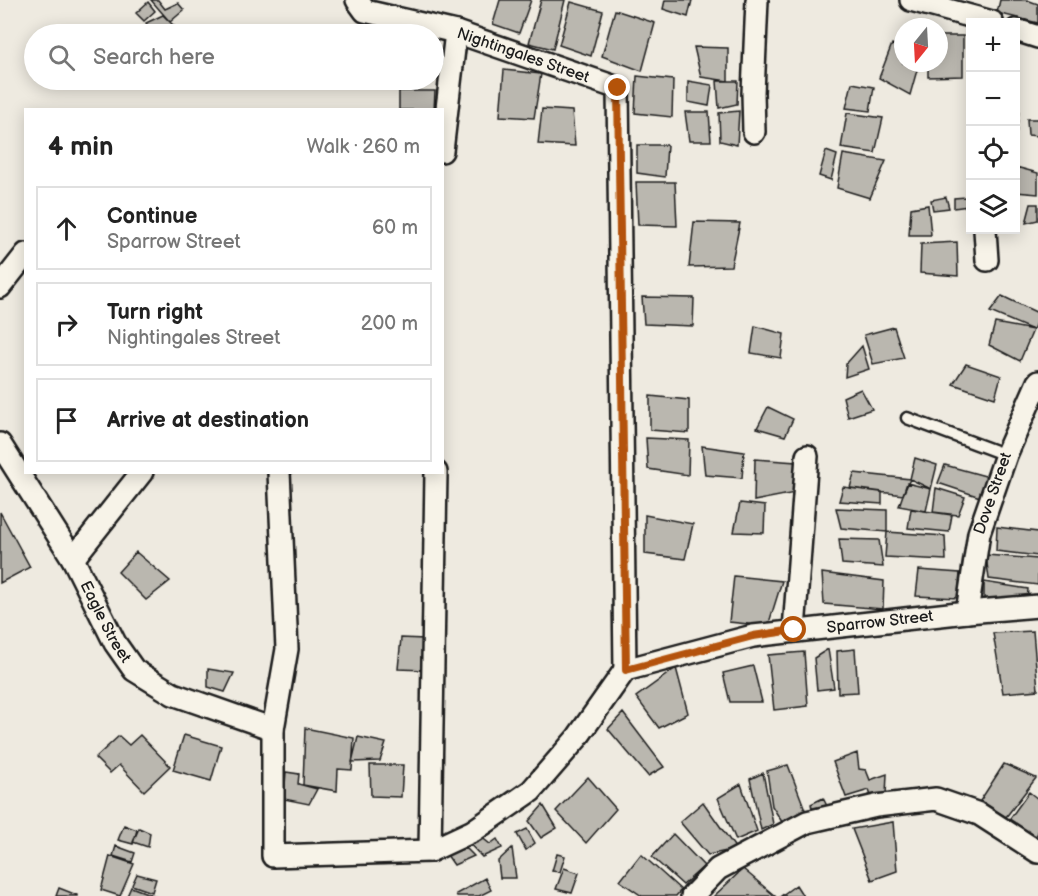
<!DOCTYPE html>
<meta charset="utf-8">
<style>
:root{--surface:#fff;--page:#f6f6f6;--text:#222;--muted:#767676;--line:#e0e0e0}
body{margin:0;font-family:"Balsamiq Sans",sans-serif;background:var(--page);color:var(--text)}
.controls{position:absolute;right:18px;top:18px;display:grid;overflow:hidden;border-radius:0px;box-shadow:0 3px 15px #0003}
.controls button{width:54px;height:54px;display:grid;place-items:center;padding:0;border:0;border-bottom:2px solid var(--line);background:var(--surface);color:var(--text);font:30px sans-serif}
.compass{position:absolute;left:894px;top:18px;width:54px;height:54px;border-radius:50%;background:var(--surface);box-shadow:0 3px 15px #0003;rotate:198deg}
.stop{position:absolute;width:18px;height:18px;margin:-14px;border:4px solid #b45309;border-radius:50%;background:#fff}
.stop.end{background:#b45309;border-color:#fff;box-shadow:0 2px 6px #0008}
.list{margin:0;padding:0;list-style:none}
h2{display:flex;justify-content:space-between;align-items:center;height:78px;margin:0;padding:0 24px;font-size:26px}
h2 small{font-size:20px;font-weight:400;color:var(--muted)}
.list li{display:grid;grid-template-columns:39px 1fr auto;gap:18px;align-items:center;box-sizing:border-box;height:84px;margin:0 12px 12px;padding:0 12px;border:2px solid var(--line);border-radius:0px}
.list b{display:block;font-size:22px;white-space:nowrap}
.list p{margin:0;font-size:20px;white-space:nowrap;color:var(--muted)}
.list em{font-size:20px;font-style:normal;color:var(--muted)}
.icon{flex:none;width:33px;height:33px;fill:none;stroke:currentColor;stroke-width:2;stroke-linecap:round;stroke-linejoin:round}
.map{position:relative;flex:none;width:1038px;height:896px;overflow:hidden}
.search{position:absolute;background:var(--surface);box-shadow:0 3px 15px #0003;left:24px;top:24px;width:420px;height:66px;display:flex;align-items:center;gap:15px;box-sizing:border-box;padding:0 21px;border-radius:33px;color:var(--muted);font-size:22px}
.panel{position:absolute;background:var(--surface);box-shadow:0 3px 15px #0003;left:24px;top:108px;width:420px;height:366px;border-radius:0px}
.map>svg:first-child{display:block}
</style>
<div class="map">
<svg width="1038" height="896" viewBox="0 0 1038 896">
<rect width="100%" height="100%" fill="#eeeae0"/>
<filter id="ink" filterUnits="userSpaceOnUse"><feTurbulence type="fractalNoise" baseFrequency=".0167" numOctaves="2"/><feDisplacementMap in="SourceGraphic" scale="12" xChannelSelector="R" yChannelSelector="G"/><feConvolveMatrix kernelMatrix="1 2 1 2 8 2 1 2 1" color-interpolation-filters="sRGB"/></filter>
<g filter="url(#ink)">
<path fill="#bab7af" stroke="#1c1c1c" stroke-width="1.5" d="M151 0H158L165 9 178 3 184 10 170 22Z
M500 0H531L519 33 493 24Z
M541 0H565L553 49 529 43Z
M665 0H692L688 17 663 9Z
M1000 0H1027L1038 4V23L997 13Z
M148 2 155 11 144 21 136 13Z
M571 2 603 11 591 56 559 45Z
M615 10 655 23 642 71 602 56Z
M163 15 175 27 168 34H154L146 23Z
M939 36H963V76L928 77V63H939Z
M892 44 903 50V63H919L910 95 879 78Z
M694 47 728 48V81L701 77Z
M504 70 541 74 534 118 500 116Z
M637 76 673 80 672 117 635 113Z
M688 81 712 85 709 106 688 102Z
M717 81H738L737 104 719 108Z
M852 83 874 87 870 111 846 108Z
M399 91H435L434 110H399Z
M542 109 572 111 575 146 538 144Z
M1019 110 1016 135V111Z
M739 111 737 145 720 141 719 113Z
M685 112H709L711 141H689Z
M847 113 883 118 875 153 841 148Z
M1027 119H1038V136L1028 135Z
M637 145H667L665 177 637 173Z
M826 151 837 155 831 180 819 176Z
M843 154 886 161 870 198 837 188Z
M1016 167 1038 173V194L1016 192Z
M636 182H675L677 226 638 225Z
M946 197 949 208 933 210 931 200Z
M966 197 968 206 954 208V198Z
M1031 204H1038V220L1026 223Z
M928 205 931 235H909L911 208Z
M694 222 740 223 731 266 689 267Z
M957 242 958 276 920 273 921 244Z
M1002 296 1038 313V318L1033 330 990 312Z
M642 297 694 298 693 326 644 324Z
M995 323 1033 330 1020 361 989 345Z
M755 326 784 334 781 358 751 353Z
M894 327 904 358 873 364 864 335Z
M862 346 869 369 845 377 846 364Z
M966 364 1001 376 995 398 953 384Z
M861 389 872 409 848 417 843 397Z
M650 396 689 400V433L650 430Z
M768 407 793 419 785 436 757 428Z
M646 438 689 440 688 475 648 469Z
M702 446 744 452 742 478 705 475Z
M915 458 937 465 931 489 910 479Z
M755 459 796 462 795 493 754 501Z
M945 465 989 477 983 498 938 483Z
M854 473 910 479 903 495 850 488Z
M907 483 931 489 926 511 899 506Z
M843 487 882 492V504L839 501Z
M936 488 965 497 958 515 933 512Z
M740 503 765 506 764 533 734 532Z
M836 508 887 510V532L841 528Z
M911 509 952 515 949 532 908 528Z
M0 512 30 567 0 583Z
M645 515 693 524 685 559 645 554Z
M997 527 1038 532V556L996 551Z
M887 532 945 536 946 560 885 557Z
M839 539 879 540 883 567 842 564Z
M136 552 170 581 146 600 118 572Z
M986 555 1038 559V585L989 579Z
M919 570 960 573 958 598 916 596Z
M822 573 884 581 883 609 824 604Z
M734 576 782 581 768 626 729 622Z
M984 582 1028 589 1027 602 984 599Z
M1033 631 1038 690 1003 693 993 633Z
M401 638 424 639 425 670 398 669Z
M828 649 834 688 817 690 814 658Z
M855 649 858 692 838 693 837 651Z
M804 652 808 706 774 710 768 655Z
M753 666 762 702H730L723 673Z
M676 668 688 713 659 728 636 697Z
M208 669 234 673 225 692 208 687Z
M623 713 664 767 648 776 608 729Z
M305 728 354 738 352 770 338 769 337 791 303 785Z
M140 735 170 766 144 791 119 765 110 773 95 758 119 736 129 745Z
M184 735 221 746 211 781 173 770Z
M358 737 386 743 380 761 352 762Z
M857 753 859 769 866 770 870 780 887 774 886 795 871 796 869 790 846 797 833 762Z
M1004 764 1036 778 1006 817 980 801Z
M370 765H403L401 797 371 796Z
M788 765 806 812 782 822 772 806 767 771Z
M286 772 299 774 298 784 317 789 309 804 284 799Z
M763 773 773 824 761 830 750 779Z
M588 777 616 809 586 843 556 811Z
M741 784 757 831 736 840 718 798Z
M1029 792 1038 799V833L1035 837 1008 821Z
M823 798 828 808 813 813 811 804Z
M703 802 736 849 708 855 680 822Z
M543 805 557 828 541 838 529 821Z
M893 822 897 871 872 880 852 829Z
M124 825 137 830 133 844 118 840Z
M139 828 150 833 148 847 133 842Z
M527 829 535 843 526 850 517 834Z
M673 834 704 866 683 885 652 857Z
M480 836 490 844 497 839 502 848 482 857 467 841Z
M463 845 474 856 454 865 447 855Z
M116 846 135 853 132 862 113 856Z
M512 848 516 878H500L498 861Z
M557 854 565 856 560 872 552 871Z
M641 854 681 890 676 896H642L620 881Z
M110 856 134 864 120 896 101 890Z
M564 868 579 873 572 893 556 889Z
M743 869 775 896H714Z
M137 874 156 879 152 892 132 885Z
M485 878 491 890 479 896H457L456 894Z
M796 885 803 896H781Z
M131 887 155 896H127Z
M59 888 77 895V896H56Z"/>
<g fill="none" stroke-linecap="round" stroke-linejoin="round">
<g stroke="#1c1c1c" stroke-width="15">
<path id="lane" d="M907 418 1006 455"/>
</g>
<g stroke="#1c1c1c" stroke-width="26">
<g id="street">
<path id="s1" d="M357 0 365 11 456 32 618 88 625 670"/>
<path d="M911 0 992 22"/>
<path d="M1016 30 1038 37"/>
<path d="M754 132 753 93 757 0"/>
<path d="M442 151 456 32"/>
<path d="M985 230 987 260"/>
<path d="M0 287 26 254"/>
<path id="s2" d="M0 444 73 559 115 643 134 670 173 694 273 729"/>
<path id="s3" d="M279 472 287 649 273 729V856L430 851 473 831 531 791 577 738 625 670 753 636 967 612 1038 606"/>
<path d="M73 559 142 472"/>
<path id="s4" d="M967 612 979 533 1006 455 1038 382"/>
<path d="M794 630 807 456"/>
<path d="M430 851 436 472"/>
<path d="M692 896 718 869 807 822 876 806 936 799 979 814 1038 852"/>
</g>
</g>
<use href="#lane" stroke="#f7f3e8" stroke-width="10"/>
<use href="#street" stroke="#f7f3e8" stroke-width="21"/>
</g>
</g>
<g fill="none" stroke-linecap="round" stroke-linejoin="round" filter="url(#ink)">
<path stroke="#b45309" stroke-width="8" d="M618 88 626 670 753 636 794 630"/>
</g>
<g text-anchor="middle" dominant-baseline="central" stroke-width="6" stroke-linejoin="round" paint-order="stroke">
<g font-size="16" fill="#1c1c1c" stroke="#f7f3e8">
<text stroke="none"><textPath href="#s1" startOffset="178">Nightingales Street</textPath></text>
<text stroke="none"><textPath href="#s4" startOffset="122">Dove Street</textPath></text>
<text stroke="none"><textPath href="#s2" startOffset="207">Eagle Street</textPath></text>
<text stroke="none"><textPath href="#s3" startOffset="1074">Sparrow Street</textPath></text>
</g>
</g>
</svg>
<div class="controls">
<button>+</button>
<button>−</button>
<button><svg class="icon" aria-label="locate" viewBox="0 0 24 24"><circle cx="12" cy="12" r="6"/><path d="M12 2v4M12 18v4M2 12h4M18 12h4"/></svg></button>
<button><svg class="icon" aria-label="layers" viewBox="0 0 24 24"><path d="M12 4l9 5-9 5-9-5zM3 14l9 5 9-5"/></svg></button>
</div>
<svg class="compass" viewBox="-18 -18 36 36"><path d="M0-13l5 13h-10z" fill="#e53935"/><path d="M0 13l5-13h-10z" fill="#767676"/></svg>
<div class="stop" style="left:794px;top:630px"></div>
<div class="stop end" style="left:618px;top:88px"></div>
<div class="search"><svg class="icon" aria-label="search" viewBox="0 0 24 24"><circle cx="10" cy="10" r="6"/><path d="M15 15l6 6"/></svg>Search here</div>
<section class="panel">
<h2>4 min<small>Walk · 260 m</small></h2>
<ul class="list">
<li><svg class="icon" aria-label="ahead" viewBox="0 0 24 24"><path d="M12 20V5M6 11l6-6 6 6"/></svg><div><b>Continue</b><p>Sparrow Street</p></div><em>60 m</em></li>
<li><svg class="icon" aria-label="right" viewBox="0 0 24 24"><path d="M7 20v-9h11M14 6l5 5-5 5"/></svg><div><b>Turn right</b><p>Nightingales Street</p></div><em>200 m</em></li>
<li><svg class="icon" aria-label="arrive" viewBox="0 0 24 24"><path d="M6 21V4h12l-3 4 3 4H6"/></svg><div><b>Arrive at destination</b></div></li>
</ul>
</section>
</div>
